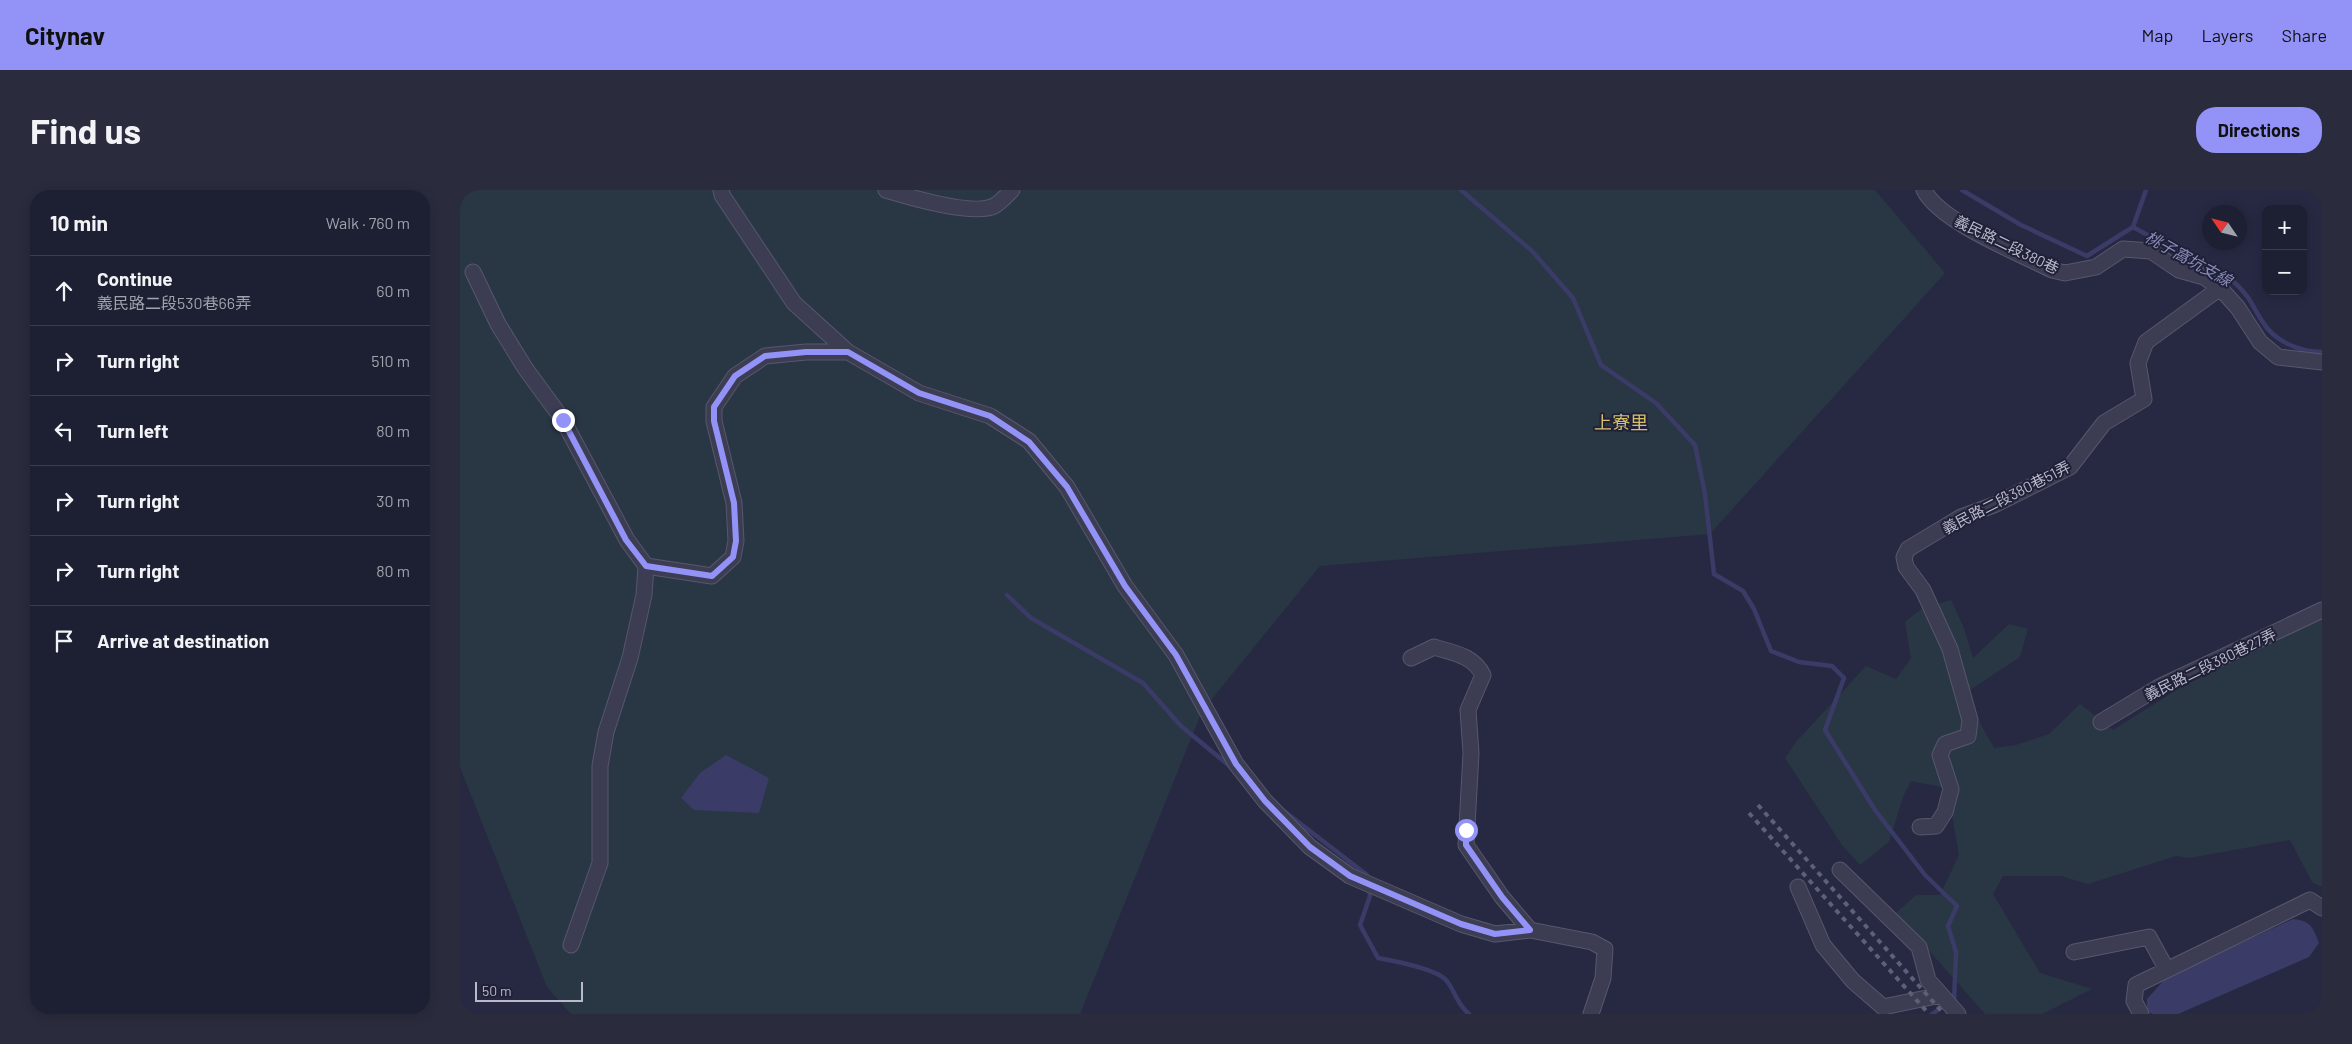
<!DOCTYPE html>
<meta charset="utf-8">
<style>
:root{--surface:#1d1f32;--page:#2a2c3e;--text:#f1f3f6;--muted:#a0a2ac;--line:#3b3d4d;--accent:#9393f7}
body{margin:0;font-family:Barlow,"Noto Sans TC",sans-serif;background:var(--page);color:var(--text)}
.controls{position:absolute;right:15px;top:15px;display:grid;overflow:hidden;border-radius:10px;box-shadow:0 2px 12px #0003}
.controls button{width:45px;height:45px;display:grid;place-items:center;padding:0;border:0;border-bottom:1px solid var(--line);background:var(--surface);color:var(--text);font:25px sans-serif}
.compass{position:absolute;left:1742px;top:15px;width:45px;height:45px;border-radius:50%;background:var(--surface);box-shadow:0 2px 12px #0003;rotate:305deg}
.scale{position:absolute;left:15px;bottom:12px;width:108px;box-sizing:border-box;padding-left:5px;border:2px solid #b9b9cc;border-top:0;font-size:14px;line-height:18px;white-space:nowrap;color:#b9b9cc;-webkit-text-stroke:4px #202138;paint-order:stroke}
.stop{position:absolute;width:15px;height:15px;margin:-11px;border:4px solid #9393f7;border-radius:50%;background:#fff}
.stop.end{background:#9393f7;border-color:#fff;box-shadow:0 1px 5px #0008}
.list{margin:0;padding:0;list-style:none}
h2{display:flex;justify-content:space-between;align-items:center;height:65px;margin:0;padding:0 20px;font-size:21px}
h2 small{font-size:16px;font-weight:400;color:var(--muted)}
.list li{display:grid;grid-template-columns:32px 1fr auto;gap:15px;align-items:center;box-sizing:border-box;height:70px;padding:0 20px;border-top:1px solid var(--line)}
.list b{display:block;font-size:19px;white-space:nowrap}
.list p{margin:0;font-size:16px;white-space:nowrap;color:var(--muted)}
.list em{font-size:16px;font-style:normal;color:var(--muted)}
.icon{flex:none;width:28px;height:28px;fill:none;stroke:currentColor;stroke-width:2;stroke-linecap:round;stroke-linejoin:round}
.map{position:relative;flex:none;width:1862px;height:824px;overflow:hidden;border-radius:20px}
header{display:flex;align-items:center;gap:30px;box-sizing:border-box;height:70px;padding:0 25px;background:var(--accent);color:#111}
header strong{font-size:24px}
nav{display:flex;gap:28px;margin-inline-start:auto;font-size:18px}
.intro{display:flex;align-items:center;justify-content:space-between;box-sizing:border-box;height:120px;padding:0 30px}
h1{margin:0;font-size:35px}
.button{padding:12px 22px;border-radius:20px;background:var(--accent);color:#111;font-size:18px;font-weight:700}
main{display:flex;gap:30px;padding:0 30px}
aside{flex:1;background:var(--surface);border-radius:20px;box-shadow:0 2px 12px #0003}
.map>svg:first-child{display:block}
</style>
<header>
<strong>Citynav</strong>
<nav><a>Map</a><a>Layers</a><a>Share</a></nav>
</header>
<div class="intro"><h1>Find us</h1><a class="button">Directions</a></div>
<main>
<aside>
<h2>10 min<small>Walk · 760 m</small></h2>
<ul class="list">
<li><svg class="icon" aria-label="ahead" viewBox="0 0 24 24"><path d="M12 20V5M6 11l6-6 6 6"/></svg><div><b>Continue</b><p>義民路二段530巷66弄</p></div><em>60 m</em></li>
<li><svg class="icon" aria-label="right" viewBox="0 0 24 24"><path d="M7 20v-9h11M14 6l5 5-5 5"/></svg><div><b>Turn right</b></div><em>510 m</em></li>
<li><svg class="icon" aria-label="left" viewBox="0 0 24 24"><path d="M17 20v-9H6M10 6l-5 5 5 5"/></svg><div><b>Turn left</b></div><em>80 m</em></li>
<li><svg class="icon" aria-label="right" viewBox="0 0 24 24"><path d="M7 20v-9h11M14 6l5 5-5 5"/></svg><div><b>Turn right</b></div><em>30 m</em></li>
<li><svg class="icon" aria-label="right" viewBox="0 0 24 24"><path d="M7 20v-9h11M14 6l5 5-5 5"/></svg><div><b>Turn right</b></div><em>80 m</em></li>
<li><svg class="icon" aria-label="arrive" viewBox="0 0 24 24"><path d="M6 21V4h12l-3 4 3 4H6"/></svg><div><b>Arrive at destination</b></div></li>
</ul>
</aside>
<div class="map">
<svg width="1862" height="824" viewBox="0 0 1862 824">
<rect width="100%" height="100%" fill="#272943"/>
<path fill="#293744" d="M0 0H1415L1485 83 1250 344 860 376 742 521 620 824H111L87 797 0 577Z
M1491 410 1504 438 1513 468 1549 434 1568 439 1560 467 1504 504 1534 558 1556 555 1589 544 1620 514 1653 540 1723 496 1862 429V697L1852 692 1830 650 1729 668 1716 666 1628 694 1601 686H1543L1533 704 1580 783 1632 799 1582 824H1525L1436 723 1456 705H1480L1499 665 1489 608 1481 597 1451 591 1443 607 1429 652 1400 675 1382 655 1325 568 1336 552 1406 476 1436 489 1451 468 1445 432 1461 419Z"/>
<path fill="#3a3b67" d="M266 565 309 588 299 623 234 620 221 608 240 583Z
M1833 729C1851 731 1853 737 1859 753L1849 767 1718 824H1693L1687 821V809L1706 788Z"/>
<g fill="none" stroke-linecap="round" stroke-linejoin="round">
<path stroke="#3a3b67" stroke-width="4.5" d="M1001 0 1072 61 1113 108 1141 175 1196 213 1235 255 1245 304 1254 384 1283 401 1294 419 1311 461 1339 472 1372 476 1384 488 1365 540 1415 620 1465 685 1497 716 1488 736 1496 762 1494 811
M1502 0 1561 35 1627 66 1673 37 1775 93C1791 108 1791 114 1802 131 1814 151 1839 162 1862 162
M1673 37 1686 0
M547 405 571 428 683 493 721 536 772 578
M824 621 907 685 908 690
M909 698 910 706 900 735 918 768C934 771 973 778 985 789 995 799 995 812 1009 824
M1472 824 1478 820"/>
<g stroke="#57576d" stroke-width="17">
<path id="minor" d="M261 0 262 5 334 113 388 162 459 203 530 226 569 251 607 297 665 396 716 465 776 574 805 611 850 657 890 686 1001 734 1035 744 1070 740
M426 0C449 7 513 26 534 16 540 13 547 5 552 0
M1464 0C1480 32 1559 63 1592 80L1605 83 1636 77 1663 59 1691 61 1719 80 1744 87 1760 98 1778 118 1800 152 1818 167 1862 172
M13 82 38 134 65 178 103 230 167 350 186 376 252 386 273 367 276 351 274 313 254 231V217L275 186 305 166 346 162H388
M951 468 974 457C993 463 1013 465 1023 485L1008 520 1011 563 1006 655 1042 707 1070 740 1132 752 1145 759 1143 788 1131 824
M1641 532 1699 497 1862 420
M1460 637 1476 636 1485 622 1491 599 1480 565 1485 554 1508 546 1510 530 1490 459 1463 400 1446 377 1444 367 1448 359 1501 327 1534 315 1610 277 1644 233 1684 209 1678 173 1686 152 1760 98
M1380 680 1459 757 1468 790 1498 824
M1338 697 1363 755 1393 791 1423 817 1481 805
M111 755 140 673V576L146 542 170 468 184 405 186 376
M1614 762 1689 747 1707 780
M1681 824 1674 811 1676 795 1850 710 1862 718"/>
</g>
<use href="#minor" stroke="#3c3c52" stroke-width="15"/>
<path stroke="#5e5f79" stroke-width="4" stroke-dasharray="5 5" stroke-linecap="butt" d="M1298 615 1484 824
M1289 623 1469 824"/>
</g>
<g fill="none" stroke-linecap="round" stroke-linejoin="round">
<path stroke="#9393f7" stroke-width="6" d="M103 230 166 350 186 376 252 386 273 367 276 351 274 313 254 231V217L275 186 305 166 346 162H388L459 203 530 226 569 252 607 297 665 396 716 465 776 574 805 611 850 657 890 686 1001 734 1035 744 1070 740 1042 707 1006 655V640"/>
</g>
<g text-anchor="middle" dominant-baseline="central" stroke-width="4" stroke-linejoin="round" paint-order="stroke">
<g font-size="15" fill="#b9b9cc" stroke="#202138">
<text transform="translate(1547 54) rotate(26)">義民路二段380巷</text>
<text transform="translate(1546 307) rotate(-27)">義民路二段380巷51弄</text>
<text transform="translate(1750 474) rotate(-26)">義民路二段380巷27弄</text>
</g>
<g font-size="16" font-style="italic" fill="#888ab7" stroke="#202138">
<text transform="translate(1729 68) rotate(29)">桃子窩坑支線</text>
</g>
<g font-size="18" fill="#d5c16b" stroke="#202138">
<text x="1161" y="232">上寮里</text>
</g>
</g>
</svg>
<div class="controls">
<button>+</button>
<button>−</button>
</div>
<svg class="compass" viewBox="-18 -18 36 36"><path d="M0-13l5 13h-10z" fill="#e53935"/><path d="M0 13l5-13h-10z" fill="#a0a2ac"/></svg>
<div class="scale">50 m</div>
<div class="stop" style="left:1006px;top:640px"></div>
<div class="stop end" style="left:103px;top:230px"></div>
</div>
</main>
